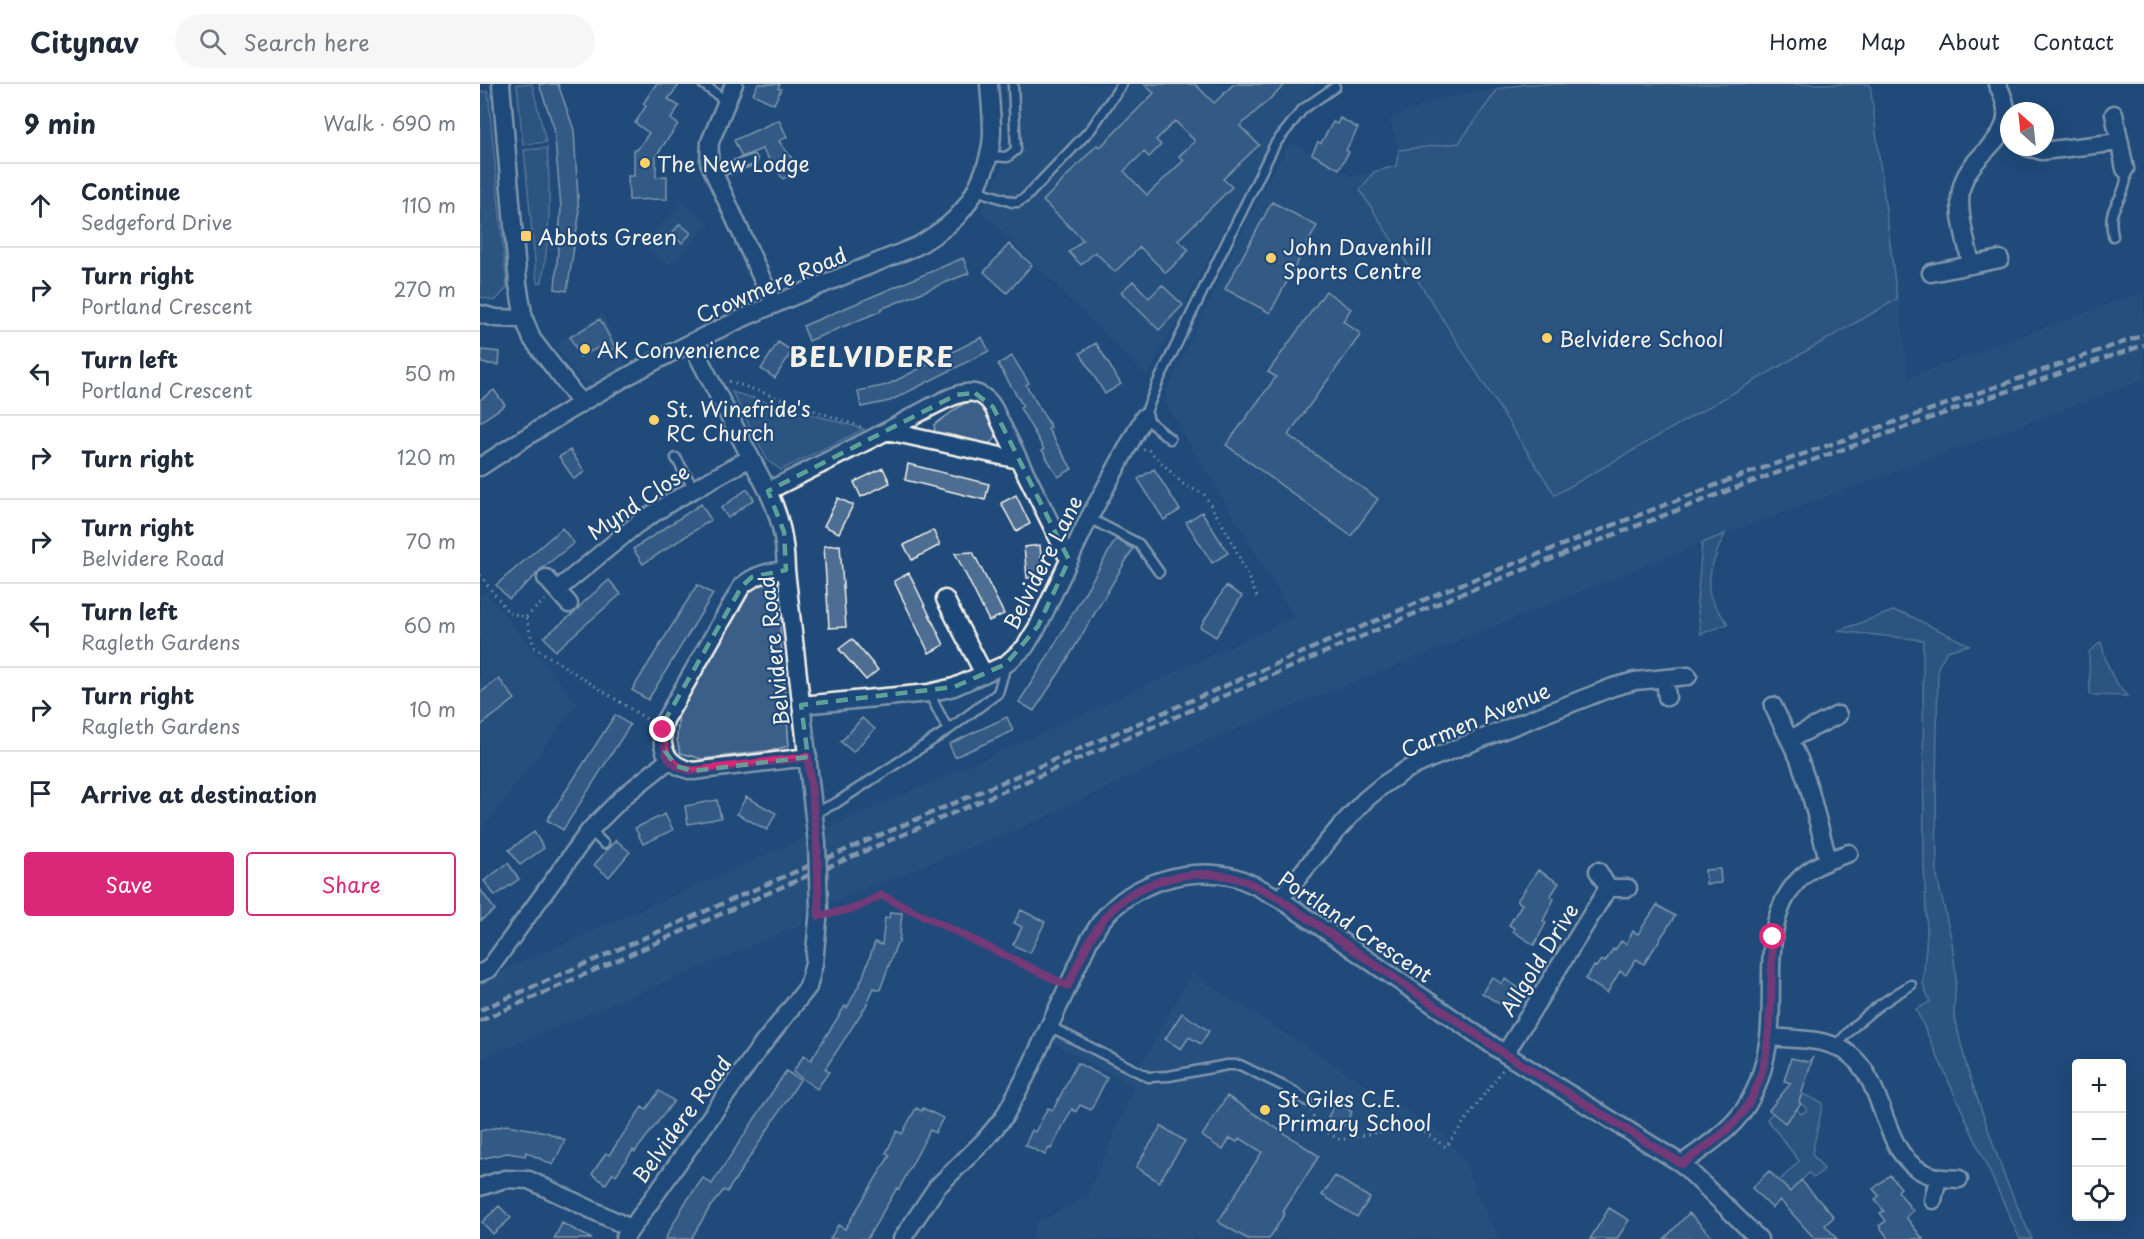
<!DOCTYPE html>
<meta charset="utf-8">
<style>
:root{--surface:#fff;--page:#f6f6f7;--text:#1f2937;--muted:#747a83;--line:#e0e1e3;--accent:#db2777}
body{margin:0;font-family:"Playpen Sans",sans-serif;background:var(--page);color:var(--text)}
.controls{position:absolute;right:18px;bottom:18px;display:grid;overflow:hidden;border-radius:6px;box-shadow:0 6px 24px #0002}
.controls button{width:54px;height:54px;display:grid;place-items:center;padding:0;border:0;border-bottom:2px solid var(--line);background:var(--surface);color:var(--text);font:30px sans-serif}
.compass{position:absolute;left:1520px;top:18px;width:54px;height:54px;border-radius:50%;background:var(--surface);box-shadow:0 6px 24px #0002;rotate:333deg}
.stop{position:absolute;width:18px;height:18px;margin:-14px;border:4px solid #db2777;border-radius:50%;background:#fff}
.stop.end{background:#db2777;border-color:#fff;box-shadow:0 2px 6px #0008}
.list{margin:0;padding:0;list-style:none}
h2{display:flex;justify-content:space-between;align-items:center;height:78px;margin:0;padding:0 24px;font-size:26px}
h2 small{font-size:20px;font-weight:400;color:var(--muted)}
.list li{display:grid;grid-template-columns:39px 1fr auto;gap:18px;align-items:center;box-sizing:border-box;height:84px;padding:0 24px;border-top:2px solid var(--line)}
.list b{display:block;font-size:22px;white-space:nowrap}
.list p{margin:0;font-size:20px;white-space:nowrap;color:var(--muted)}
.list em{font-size:20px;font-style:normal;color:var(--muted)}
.actions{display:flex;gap:12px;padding:18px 24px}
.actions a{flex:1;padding:14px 0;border:2px solid var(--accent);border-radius:6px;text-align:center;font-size:21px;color:var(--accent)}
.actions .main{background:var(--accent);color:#fff}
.icon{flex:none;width:33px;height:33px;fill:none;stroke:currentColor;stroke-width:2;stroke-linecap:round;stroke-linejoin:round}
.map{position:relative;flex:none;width:1664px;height:1155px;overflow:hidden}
header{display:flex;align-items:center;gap:36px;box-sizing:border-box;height:84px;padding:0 30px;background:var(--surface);border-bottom:2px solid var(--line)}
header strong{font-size:28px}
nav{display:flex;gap:33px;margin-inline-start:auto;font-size:21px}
.search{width:420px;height:54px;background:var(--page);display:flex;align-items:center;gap:15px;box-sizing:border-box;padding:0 21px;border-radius:33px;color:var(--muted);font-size:22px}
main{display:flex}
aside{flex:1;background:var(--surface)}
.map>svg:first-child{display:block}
</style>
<header>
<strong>Citynav</strong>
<div class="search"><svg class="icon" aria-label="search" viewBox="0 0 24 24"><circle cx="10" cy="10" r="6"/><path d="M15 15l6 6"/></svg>Search here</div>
<nav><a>Home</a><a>Map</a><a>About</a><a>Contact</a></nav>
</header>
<main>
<aside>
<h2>9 min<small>Walk · 690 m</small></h2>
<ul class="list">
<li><svg class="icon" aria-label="ahead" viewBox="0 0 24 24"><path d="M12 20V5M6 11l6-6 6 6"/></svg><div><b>Continue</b><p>Sedgeford Drive</p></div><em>110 m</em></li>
<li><svg class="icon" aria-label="right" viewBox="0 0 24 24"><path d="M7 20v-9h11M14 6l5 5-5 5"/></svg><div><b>Turn right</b><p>Portland Crescent</p></div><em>270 m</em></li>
<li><svg class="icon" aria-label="left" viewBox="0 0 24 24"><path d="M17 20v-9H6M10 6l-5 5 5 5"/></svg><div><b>Turn left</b><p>Portland Crescent</p></div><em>50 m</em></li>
<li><svg class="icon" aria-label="right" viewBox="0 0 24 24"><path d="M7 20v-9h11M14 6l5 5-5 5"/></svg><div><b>Turn right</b></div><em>120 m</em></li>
<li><svg class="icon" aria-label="right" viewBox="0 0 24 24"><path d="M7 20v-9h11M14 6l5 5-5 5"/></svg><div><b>Turn right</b><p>Belvidere Road</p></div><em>70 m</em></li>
<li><svg class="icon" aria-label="left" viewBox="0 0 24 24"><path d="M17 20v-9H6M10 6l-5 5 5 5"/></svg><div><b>Turn left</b><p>Ragleth Gardens</p></div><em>60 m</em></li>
<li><svg class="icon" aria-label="right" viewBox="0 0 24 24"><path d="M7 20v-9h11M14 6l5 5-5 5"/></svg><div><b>Turn right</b><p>Ragleth Gardens</p></div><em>10 m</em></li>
<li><svg class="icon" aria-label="arrive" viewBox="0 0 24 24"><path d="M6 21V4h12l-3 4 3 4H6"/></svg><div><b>Arrive at destination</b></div></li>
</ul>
<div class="actions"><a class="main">Save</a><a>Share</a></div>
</aside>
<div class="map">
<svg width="1664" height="1155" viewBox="0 0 1664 1155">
<rect width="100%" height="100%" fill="#1f4a7a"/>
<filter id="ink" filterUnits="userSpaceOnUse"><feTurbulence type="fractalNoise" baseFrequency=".0167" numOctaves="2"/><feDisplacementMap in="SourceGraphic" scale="12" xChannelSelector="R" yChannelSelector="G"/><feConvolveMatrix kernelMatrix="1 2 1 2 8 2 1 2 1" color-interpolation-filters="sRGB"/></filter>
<g filter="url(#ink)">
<path fill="#2d5581" d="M524 0H836L795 51 778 81 667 292 501 127 520 89 529 60Z
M1045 0H1390L1429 293 1664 207V296L1245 450 712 663 555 738 323 829 322 841 0 975V896L558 651 814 533 686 320V308L783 104 811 58 871 92 894 88 916 82 919 66 909 35 963 14Z
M203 117 230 141 189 182 162 159Z
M122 229 147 281 113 300 102 298 81 271 77 260Z
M6 508 97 620 0 748V513Z
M711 889 963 1050 985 1078 998 1113 1019 1155H552L556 1139 607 1113 654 1003 571 958 580 941 661 982Z"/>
<path fill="#3a5f88" stroke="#97a8b8" stroke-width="1.5" d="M37 0H52L66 58 43 61Z
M1045 0H1390L1417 215 1075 411 880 106 894 88 916 82 919 66 979 59 1018 5Z
M8 7 27 204 15 217 0 213V8Z
M67 64C71 112 70 151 62 198L57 199 44 66Z
M252 308 384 345 301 386 288 377Z
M493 318 502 322 516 347V354L507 361 455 348 454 341 483 320Z
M1245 450C1238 464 1227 490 1229 506 1230 518 1242 531 1248 540L1221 550 1217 519 1222 459Z
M287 494 297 503 309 662 293 666 222 675 200 669 197 656 199 625 269 503Z
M1413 527 1426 530 1489 561 1467 567 1458 583 1456 703 1457 793 1472 858 1476 892 1474 931 1487 984 1525 1094 1552 1155H1540L1436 925 1450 918 1443 900 1447 848 1444 781 1443 556 1358 547Z
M1621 558C1627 581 1630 594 1647 612L1610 611 1609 568Z
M1313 1006 1343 1019 1332 1070 1344 1085 1334 1094 1329 1089 1310 1108 1299 1097 1319 1077 1287 1035 1293 1029 1316 1025 1321 1030 1326 1027V1024L1310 1010Z"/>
<path fill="#4d6e92" stroke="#f4f1e8" stroke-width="1.5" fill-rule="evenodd" d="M59 0H78L94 46 99 132 87 207 75 205 81 124 74 44Z
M176 0H200L188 15 199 22 191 35 198 40 176 72V93L187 92V115L149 116 148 92H154V66H157L169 49 155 39 166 22 163 20Z
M278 0H300L298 4 301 5 294 20 273 10Z
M664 0H715L734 19 754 0H806L760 42 779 61 743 95 752 103 698 156 709 166 686 189 660 163 635 188 615 168 601 181 589 168 603 156 563 117 617 61 620 63 674 9ZM695 37 715 57 699 72 704 76 667 111 644 87 664 68 669 73 681 61 676 56Z
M860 34 878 44 866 66 869 68 859 85 832 70 838 58 841 59 853 38 857 40Z
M299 36 307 53 299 57 319 84 303 95 282 65 262 73 254 56Z
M792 118 837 142 790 229 745 205Z
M200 140 211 149 202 159 191 150Z
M529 160 552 181 527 209 504 188Z
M483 174 489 189 401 225V227L329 257 323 242Z
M653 197 669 214 682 201 703 221 679 246 641 208Z
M846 207 871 225 863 237 881 250 808 351 898 415 871 452 746 361 796 293 788 288Z
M120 235 135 264 122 271 119 263 100 273 90 253Z
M502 253 509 267 410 317 381 323 378 307 407 301Z
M298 258 312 267 295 294 281 285Z
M616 259 641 300 625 310 600 269Z
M2 266 20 268 19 281 1 279Z
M532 272 549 299 546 301 571 343 568 345 592 385 578 393 562 366 564 365 540 324 543 322 518 280Z
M14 306 25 321 0 338V316Z
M90 366 105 388 94 395 79 373Z
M428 380 509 400 505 416 425 396Z
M403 384 410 399 381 413 374 398Z
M674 385 700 426 684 436 658 395Z
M267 405 274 415 248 434 241 424Z
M536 411 550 440 536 447 521 419Z
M358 414 373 421 359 449 344 442Z
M221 420 231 436 163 480 153 465Z
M722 428 748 469 732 479 706 438Z
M82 444 94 459 60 486 54 493 29 515 16 501Z
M453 446 460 461 432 476 424 461Z
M636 455 653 465 581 586 554 627 539 618 565 577Z
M360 461 366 543 349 544 344 462Z
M560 461 563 493 547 494 544 463Z
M493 468 524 530 509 537 475 469Z
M429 489 464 561 449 569 414 497Z
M129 496 141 510 75 567 64 553 95 528 104 518Z
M217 501 233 510 168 616 152 606Z
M746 502 762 512 736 553 720 543Z
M372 555 398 586 386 596 359 565Z
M19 595 35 615 0 642V609Z
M135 631 150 641 83 746 67 736Z
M527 633 533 647 475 673 469 660Z
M382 634 395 645 373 668 361 658Z
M266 713 296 729 287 746 257 730Z
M237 716 241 734 208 740 205 722Z
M185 730 193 746 163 760 155 744Z
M54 748 64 764 40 781 29 766Z
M136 756 150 768 129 793 114 781Z
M28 779 39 795 15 812 4 797Z
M1240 785 1241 799 1226 800 1225 786Z
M1058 786 1079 799 1070 813 1074 815 1063 837 1066 839 1054 861 1033 847 1034 844 1029 841 1042 820 1037 817Z
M0 805 15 826 0 837Z
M1177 821 1195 832 1164 880 1156 875 1146 891 1140 887 1127 909 1105 895 1114 882 1116 883 1121 876 1125 878 1133 865 1135 866 1141 857 1146 860 1153 847 1158 850Z
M541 826 565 838 550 869 533 861 542 843 534 839Z
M410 828 422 829 419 859H417L400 906 394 904 386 922 345 985 349 988 337 1005 313 988 324 971 331 976 365 922 367 924 382 895 395 858 402 861 405 834H409Z
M1012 893 1022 900 1025 895 1039 904 1026 924 1002 909Z
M702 929 729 947 721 960 709 953 701 965 685 955Z
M1333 973 1319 1018 1321 1020 1305 1039 1289 1026 1311 999 1304 997 1311 974 1328 978Z
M597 979 627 994 611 1026 600 1021 596 1028 592 1025 571 1065 569 1064 565 1071 545 1061 552 1046 555 1048 568 1024 573 1026Z
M306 987 320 996 247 1108 244 1106 230 1123 211 1155H185L205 1119 223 1094 232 1100Z
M179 1007 194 1017 155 1068 153 1066 136 1091 133 1089 126 1100 112 1090 126 1069 129 1071 162 1023 166 1026Z
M747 1012 839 1072 803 1128 805 1129 789 1155H768L738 1138 782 1068 760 1054 757 1058 750 1054 743 1066 722 1052Z
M856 1018 872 1028 864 1042 848 1033Z
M436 1024 442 1027 443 1024 463 1034 455 1049 450 1046 419 1105 417 1104 387 1155H350L358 1141 365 1145 410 1071 406 1069 417 1047 422 1050Z
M27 1041 66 1048 85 1056 73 1081 46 1068 45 1072 27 1069 0 1075V1047Z
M681 1042 705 1057 679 1098 656 1083Z
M1289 1087 1310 1108 1321 1096 1354 1133 1345 1141 1357 1155H1335L1300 1116 1292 1124 1272 1104Z
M1410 1091 1421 1104 1418 1107 1433 1127 1426 1133 1443 1155H1409L1399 1142 1406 1137 1400 1129 1404 1127 1395 1116 1399 1112 1393 1105Z
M855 1092 890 1114 877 1133 842 1111Z
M19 1122 31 1134 13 1150 2 1138Z
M1129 1124 1149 1136 1137 1155H1110Z
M1209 1129 1219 1139 1234 1155H1184Z
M82 1139 112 1155H74Z"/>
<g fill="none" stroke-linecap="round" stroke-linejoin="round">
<g stroke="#f4f1e8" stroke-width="13">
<path id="lane" d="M223 0 247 18
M509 72 527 73 536 66 533 0
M234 89 272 76
M496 106 532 118H538L546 113 611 45 642 0
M1633 152C1627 122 1639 124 1645 100 1647 96 1645 90 1645 85
M690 355 664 333 678 298 795 60 823 25 855 3
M196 374 214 405
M609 434 659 460 679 488
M449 609 468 646
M334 729 356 719 468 646 518 609 526 581
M110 746 124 760
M569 942 668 993 689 992 747 981H760L813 1007 827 1017
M1356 963C1376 936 1402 918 1431 901"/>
</g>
<g stroke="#f4f1e8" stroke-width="21">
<path id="street" d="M21 0 38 200 44 235 52 255 100 318
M254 0 230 58 229 78 294 221
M1634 30 1645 85
M1547 63 1562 67 1640 58
M1491 181C1487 158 1477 129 1481 106 1489 63 1549 56 1517 0
M1451 189 1520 175
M0 230 16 234 44 235
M211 259 288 407C301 435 305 455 306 486L337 759
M407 347C424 338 468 311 485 309 497 307 507 313 513 323L539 376
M0 383C62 342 125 303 191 269 270 227 355 196 437 162 473 141 489 126 504 87 509 74 512 61 512 47 512 31 510 15 509 0
M288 407 407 347 539 376 589 476
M306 486C289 488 276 490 262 502L185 636C178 663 185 681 213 687L328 673
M66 494 89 520
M77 506 156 441 191 418 270 374
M465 515 504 590
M1185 595 1187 613
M321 621 449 609 474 603 526 580 545 563 558 542 609 434 664 333
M1293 622 1319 675 1329 704 1348 776
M1310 655 1358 631
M1128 804H1148
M800 815 859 744 885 716 903 701 926 686 952 674 1133 603 1155 597 1208 592
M0 889 9 885 110 746 144 712 189 676
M1289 953C1313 955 1344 954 1365 967 1412 998 1396 1078 1456 1093 1464 1095 1472 1094 1479 1095
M1025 970 1128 804 1118 787
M1202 1080C1227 1061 1257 1043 1271 1014 1281 997 1286 973 1289 953 1296 896 1276 819 1335 783 1346 777 1357 773 1369 769
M0 1103 25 1095 49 1096 150 1144
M1453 1116 1458 1094
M144 1155 278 966 328 903 334 879 339 825
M422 1155 457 1103 504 1057 524 1033 547 990 610 855C615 848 618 841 623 835 654 798 708 782 754 793 771 798 785 807 800 815L1025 970 1202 1080 1279 1155"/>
</g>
<path stroke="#f4f1e8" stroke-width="3" stroke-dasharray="1.5 4.5" stroke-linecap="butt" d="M249 297 382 343
M663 366 668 365 704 401 724 410 750 453 778 515
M0 491 29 529 46 533 54 563 168 636
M46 533 65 516
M353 829 376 824 401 811 576 896
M831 1026 837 1042 860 1056 934 1041 966 1063 1023 985"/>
<use href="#lane" stroke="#1f4a7a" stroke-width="8"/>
<use href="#street" stroke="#1f4a7a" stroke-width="16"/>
<path stroke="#f4f1e8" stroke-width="4.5" stroke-dasharray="9 4.5" stroke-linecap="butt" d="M0 926 301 794 969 505 1249 396 1664 251
M0 937 304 802 973 513 1252 405 1487 321 1664 261"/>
<g stroke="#f4f1e8" stroke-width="21" stroke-linecap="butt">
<path id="street-bridge" d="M337 759 339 825"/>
</g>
<use href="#street-bridge" stroke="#1f4a7a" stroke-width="16"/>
</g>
</g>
<g fill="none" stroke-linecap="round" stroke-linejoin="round" filter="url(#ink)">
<path stroke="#db2777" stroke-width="8" d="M183 646C184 671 187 682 213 687L328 673 337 759 339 832 376 824 401 811 588 902C598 880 608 856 622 837 651 798 709 782 755 794 771 798 786 807 800 815L1025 970 1202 1080C1221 1065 1244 1052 1259 1033 1298 987 1289 908 1293 853"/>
</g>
<path d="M0 0H1664V1155H0ZM495 309 513 323 589 476 558 542 526 580 474 603 321 621 328 673 213 687 196 682 185 667V636L262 502 272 493 306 486 304 448 288 407 476 311Z" fill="#1f4a7a" fill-opacity=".55" fill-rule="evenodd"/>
<path fill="none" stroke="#5fa199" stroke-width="4.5" stroke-dasharray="12 8" stroke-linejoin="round" d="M495 309 513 323 589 476 558 542 526 580 474 603 321 621 328 673 213 687 196 682 185 667V636L262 502 272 493 306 486 304 448 288 407 476 311Z"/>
<g fill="#ffd166" stroke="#1f4a7a" stroke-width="2">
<circle cx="165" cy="79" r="6"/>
<rect x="40" y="146" width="12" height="12" rx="3"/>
<circle cx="791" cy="174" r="6"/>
<circle cx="1067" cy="254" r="6"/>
<circle cx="105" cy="265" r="6"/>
<circle cx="174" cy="336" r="6"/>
<circle cx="785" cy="1026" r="6"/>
</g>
<g text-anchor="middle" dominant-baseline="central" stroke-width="4.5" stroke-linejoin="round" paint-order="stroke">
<g font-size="21" fill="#f4f1e8" stroke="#1f4a7a" text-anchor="start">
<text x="177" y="79">The New Lodge</text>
<text x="58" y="152">Abbots Green</text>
<text x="803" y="162">John Davenhill<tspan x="803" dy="24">Sports Centre</tspan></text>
<text x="1079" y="254">Belvidere School</text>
<text x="117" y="265">AK Convenience</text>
<text x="186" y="324">St. Winefride's<tspan x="186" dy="24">RC Church</tspan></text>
<text x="797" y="1014">St Giles C.E.<tspan x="797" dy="24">Primary School</tspan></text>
</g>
<g font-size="21" fill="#f4f1e8" stroke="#1f4a7a">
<text transform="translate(291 200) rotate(-23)">Crowmere Road</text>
<text transform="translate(158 417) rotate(-34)">Mynd Close</text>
<text transform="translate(562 478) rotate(-63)">Belvidere Lane</text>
<text transform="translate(293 567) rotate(-96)">Belvidere Road</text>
<text transform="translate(995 635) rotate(-23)">Carmen Avenue</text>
<text transform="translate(876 842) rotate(34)">Portland Crescent</text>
<text transform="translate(1058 875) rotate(-58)">Allgold Drive</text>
<text transform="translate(201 1035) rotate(-54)">Belvidere Road</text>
</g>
<g font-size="27" font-weight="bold" letter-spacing="1.5" fill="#f4f1e8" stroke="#1f4a7a">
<text x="392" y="271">BELVIDERE</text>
</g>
</g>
</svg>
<div class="controls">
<button>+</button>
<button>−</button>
<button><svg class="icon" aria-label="locate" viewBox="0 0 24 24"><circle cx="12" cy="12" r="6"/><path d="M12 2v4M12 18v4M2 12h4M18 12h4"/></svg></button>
</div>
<svg class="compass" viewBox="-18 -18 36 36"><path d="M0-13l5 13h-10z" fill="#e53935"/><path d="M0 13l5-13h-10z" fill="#747a83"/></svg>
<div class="stop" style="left:1293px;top:853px"></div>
<div class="stop end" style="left:183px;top:646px"></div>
</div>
</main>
